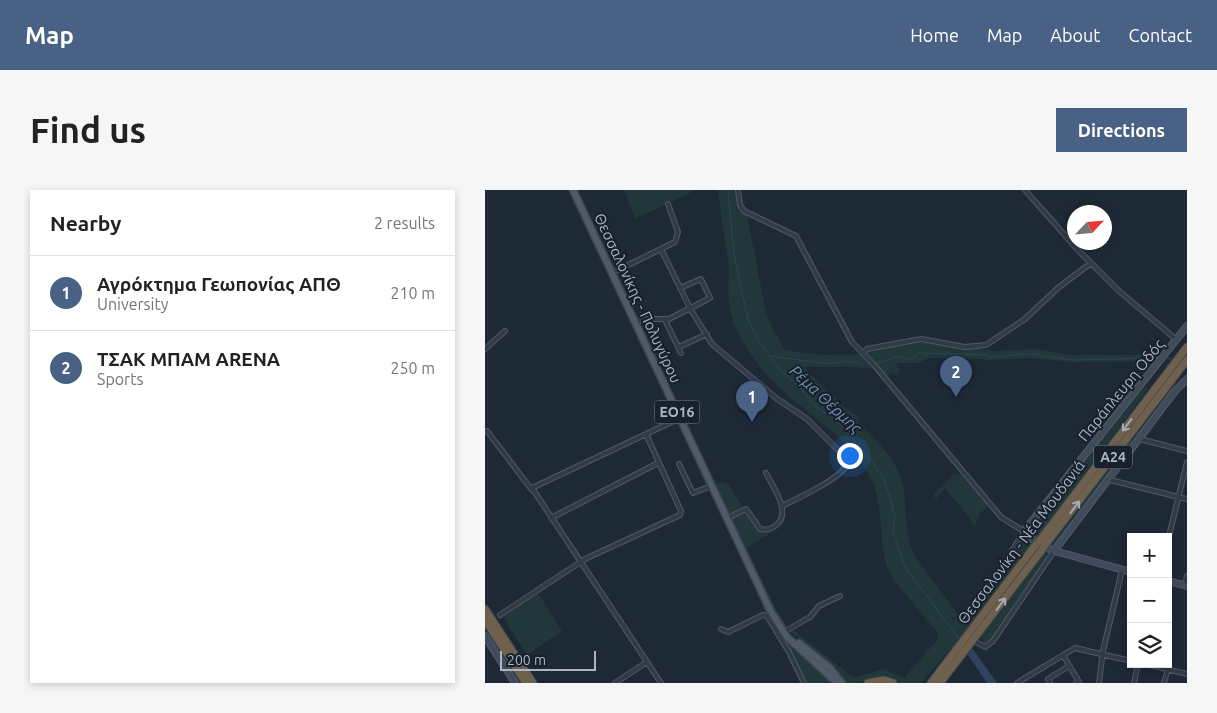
<!DOCTYPE html>
<meta charset="utf-8">
<style>
:root{--surface:#fff;--page:#f6f6f6;--text:#222;--muted:#767676;--line:#e0e0e0;--accent:#486185}
body{margin:0;font-family:Ubuntu,sans-serif;background:var(--page);color:var(--text)}
.controls{position:absolute;right:15px;bottom:15px;display:grid;overflow:hidden;border-radius:0px;box-shadow:0 2px 8px #0003}
.controls button{width:45px;height:45px;display:grid;place-items:center;padding:0;border:0;border-bottom:1px solid var(--line);background:var(--surface);color:var(--text);font:25px sans-serif}
.compass{position:absolute;left:582px;top:15px;width:45px;height:45px;border-radius:50%;background:var(--surface);box-shadow:0 2px 8px #0003;rotate:64deg}
.scale{position:absolute;left:15px;bottom:12px;width:96px;box-sizing:border-box;padding-left:5px;border:2px solid #abb5c4;border-top:0;font-size:14px;line-height:18px;white-space:nowrap;color:#abb5c4;-webkit-text-stroke:4px #17202b;paint-order:stroke}
.you{position:absolute;left:364px;top:265px;width:18px;height:18px;margin:-12px;border:4px solid #fff;border-radius:50%;background:#1a73e8;box-shadow:0 0 0 8px #1a73e833}
.badge{display:grid;place-items:center;width:32px;height:32px;border-radius:50%;background:var(--accent);color:#fff;font-size:16px;font-weight:700}
.pin{position:absolute;translate:-50% -41px;filter:drop-shadow(0 1px 2px #0008)}
.pin::after{content:'';position:absolute;top:26px;width:18px;height:15px;background:inherit;clip-path:polygon(0 0,100% 0,50% 100%)}
.list{margin:0;padding:0;list-style:none}
h2{display:flex;justify-content:space-between;align-items:center;height:65px;margin:0;padding:0 20px;font-size:21px}
h2 small{font-size:16px;font-weight:400;color:var(--muted)}
.list li{display:grid;grid-template-columns:32px 1fr auto;gap:15px;align-items:center;box-sizing:border-box;height:75px;padding:0 20px;border-top:1px solid var(--line)}
.list b{display:block;font-size:19px;white-space:nowrap}
.list p{margin:0;font-size:16px;white-space:nowrap;color:var(--muted)}
.list em{font-size:16px;font-style:normal;color:var(--muted)}
.icon{flex:none;width:28px;height:28px;fill:none;stroke:currentColor;stroke-width:2;stroke-linecap:round;stroke-linejoin:round}
.map{position:relative;flex:none;width:702px;height:493px;overflow:hidden;border-radius:0px}
header{display:flex;align-items:center;gap:30px;box-sizing:border-box;height:70px;padding:0 25px;background:var(--accent);color:#fff}
header strong{font-size:24px}
nav{display:flex;gap:28px;margin-inline-start:auto;font-size:18px}
.intro{display:flex;align-items:center;justify-content:space-between;box-sizing:border-box;height:120px;padding:0 30px}
h1{margin:0;font-size:35px}
.button{padding:12px 22px;border-radius:0px;background:var(--accent);color:#fff;font-size:18px;font-weight:700}
main{display:flex;gap:30px;padding:0 30px}
aside{flex:1;background:var(--surface);border-radius:0px;box-shadow:0 2px 8px #0003}
.map>svg:first-child{display:block}
</style>
<header>
<strong>Map</strong>
<nav><a>Home</a><a>Map</a><a>About</a><a>Contact</a></nav>
</header>
<div class="intro"><h1>Find us</h1><a class="button">Directions</a></div>
<main>
<aside>
<h2>Nearby<small>2 results</small></h2>
<ul class="list">
<li><span class="badge">1</span><div><b>Αγρόκτημα Γεωπονίας ΑΠΘ</b><p>University</p></div><em>210 m</em></li>
<li><span class="badge">2</span><div><b>ΤΣΑΚ ΜΠΑΜ ARENA</b><p>Sports</p></div><em>250 m</em></li>
</ul>
</aside>
<div class="map">
<svg width="702" height="493" viewBox="0 0 702 493">
<rect width="100%" height="100%" fill="#1e2936"/>
<path fill="#213739" d="M139 0H211L150 29Z
M233 0H252L254 17 262 24 280 118 285 133 300 160 336 165 376 164 389 179 366 177H318L359 217 374 227 372 230C388 248 409 265 416 289 424 314 417 341 429 365L478 431 510 390 536 349 540 348 548 353 485 437 436 493H416L400 486 388 487 376 493H360L332 463 304 441 307 439 369 488 398 479 419 488 453 449 452 442C442 429 409 393 403 379 392 349 400 316 385 287 366 250 326 227 296 199 273 177 248 145 244 113 242 99 245 85 243 71 240 47 235 24 233 0Z
M433 151 509 161 550 159 585 165H676L671 171 588 172 544 168 505 170 480 168H444L433 173H411L414 181 411 185 407 183 400 187 384 170 383 163 386 162Z
M691 193V195L570 356 562 358 686 195Z
M657 195 663 199 550 350 544 344 543 339Z
M469 284H476L503 316 495 323 490 335 460 298 451 309 448 305Z
M236 292 243 294 256 314V317L248 323 242 321 229 295Z
M258 323C273 331 266 348 290 340L261 358 292 421 303 437 301 439 289 423 245 330Z
M560 361 562 367 558 376 509 447 502 453H498L497 445Z
M53 403 77 441 42 465 18 427Z
M299 446 350 493H321Z"/>
<path fill="#2e435d" d="M487 458 512 493H502L483 465Z"/>
<g fill="none" stroke-linecap="round" stroke-linejoin="round">
<path stroke="#2e435d" stroke-width="1" d="M243 0 249 64 263 129 274 152 295 180 317 199 328 214 356 235 389 274 399 290 405 307 410 328 408 343 420 377 475 450
M284 166 345 174 362 171 378 174
M683 168 689 170
M389 173C406 173 409 162 425 170L434 163 500 165 505 167 545 164 587 170 673 168"/>
<g stroke="#4f5865" stroke-width="6">
<path id="street" d="M253 0 255 15 259 21 311 46 367 152 390 176 516 327 540 342 533 351 511 388 482 424
M540 0 592 59 634 101 692 150
M176 59 206 120 227 154 291 208 322 229 362 269 363 273C356 289 313 308 297 316
M127 83 190 52 193 42 183 14
M180 130 196 163
M151 132 158 129H184L225 108 216 89 195 98
M194 157 222 144
M0 159 20 141
M378 164 382 159 436 149 480 157 501 155 540 129 574 97 606 73
M2 241 47 300
M655 249 702 261
M194 274 208 303 226 296
M625 290 702 309
M66 328 173 273
M242 328 261 319 275 339C280 340 285 340 290 336 308 324 288 297 281 283
M683 350 702 272
M700 395 702 386
M15 425 100 369 195 325 196 321 161 244
M236 439 243 442 278 425 282 426 304 462 319 493
M299 442 325 427 334 416 355 406
M491 452 500 457 508 451 569 361
M578 465 594 492 591 493
M661 474 702 484
M130 493 162 472
M176 493 47 298 195 228
M532 493 590 458 646 471
M565 493 563 489 584 476
M614 493 618 461 637 380
M649 493 653 474
M679 493 683 479"/>
</g>
<g stroke="#4f5865" stroke-width="8">
<path id="secondary" d="M569 361 690 201 702 189
M646 382 566 360 542 346 540 340 702 136
M683 391 702 396
M0 446 30 493"/>
</g>
<g stroke="#3b4450" stroke-width="9">
<path id="primary" d="M88 0 285 420 302 447 352 493
M314 453 345 478 357 493"/>
</g>
<g stroke="#3c4551" stroke-width="9">
<path id="highway" d="M555 350 702 157
M560 355 702 170
M0 419 48 493
M0 430 41 493
M383 493 399 490 408 493
M446 493 549 357
M455 493 556 361"/>
</g>
<use href="#street" stroke="#313b47" stroke-width="4"/>
<use href="#secondary" stroke="#3f4a5a" stroke-width="5.5"/>
<use href="#primary" stroke="#4f5a67" stroke-width="6"/>
<use href="#highway" stroke="#6e604d" stroke-width="7"/>
<g stroke="#3c4551" stroke-width="9" stroke-linecap="butt">
<path id="highway-bridge" d="M549 357 555 350
M556 361 560 355"/>
</g>
<use href="#highway-bridge" stroke="#6e604d" stroke-width="7"/>
</g>
<defs><path id="oneway-shaft" d="M-6 0H5M1.5-3L5.5 0L1.5 3" fill="none" stroke-width="1.6" stroke-linecap="round" stroke-linejoin="round" transform="scale(1.25)"/></defs>
<g stroke="#a5acb8">
<use href="#oneway-shaft" transform="translate(642 235) rotate(127)"/>
<use href="#oneway-shaft" transform="translate(590 317) rotate(-53)"/>
<use href="#oneway-shaft" transform="translate(516 414) rotate(-53)"/>
</g>
<g text-anchor="middle" dominant-baseline="central" stroke-width="4" stroke-linejoin="round" paint-order="stroke">
<g fill="#17202b" stroke="#7f8896" stroke-width="1">
<rect x="169.5" y="210.5" width="45" height="23" rx="4"/>
<rect x="609" y="255.5" width="38" height="23" rx="4"/>
</g>
<g font-size="14" font-weight="bold" fill="#abb5c4">
<text x="192" y="222">ΕΟ16</text>
<text x="628" y="267">Α24</text>
</g>
<g font-size="15" fill="#abb5c4" stroke="#17202b">
<text transform="translate(153 108) rotate(65)">Θεσσαλονίκης - Πολυγύρου</text>
<text transform="translate(636 200) rotate(-51)">Παράπλευρη Οδός</text>
<text transform="translate(536 352) rotate(-53)">Θεσσαλονίκη - Νέα Μουδανιά</text>
</g>
<g font-size="16" font-style="italic" fill="#718eaf" stroke="#17202b">
<text transform="translate(341 209) rotate(43)">Ρέμα Θέρμης</text>
</g>
</g>
</svg>
<div class="controls">
<button>+</button>
<button>−</button>
<button><svg class="icon" aria-label="layers" viewBox="0 0 24 24"><path d="M12 4l9 5-9 5-9-5zM3 14l9 5 9-5"/></svg></button>
</div>
<svg class="compass" viewBox="-18 -18 36 36"><path d="M0-13l5 13h-10z" fill="#e53935"/><path d="M0 13l5-13h-10z" fill="#767676"/></svg>
<div class="scale">200 m</div>
<div class="you"></div>
<div class="pin badge" style="left:267px;top:232px">1</div>
<div class="pin badge" style="left:471px;top:207px">2</div>
</div>
</main>
